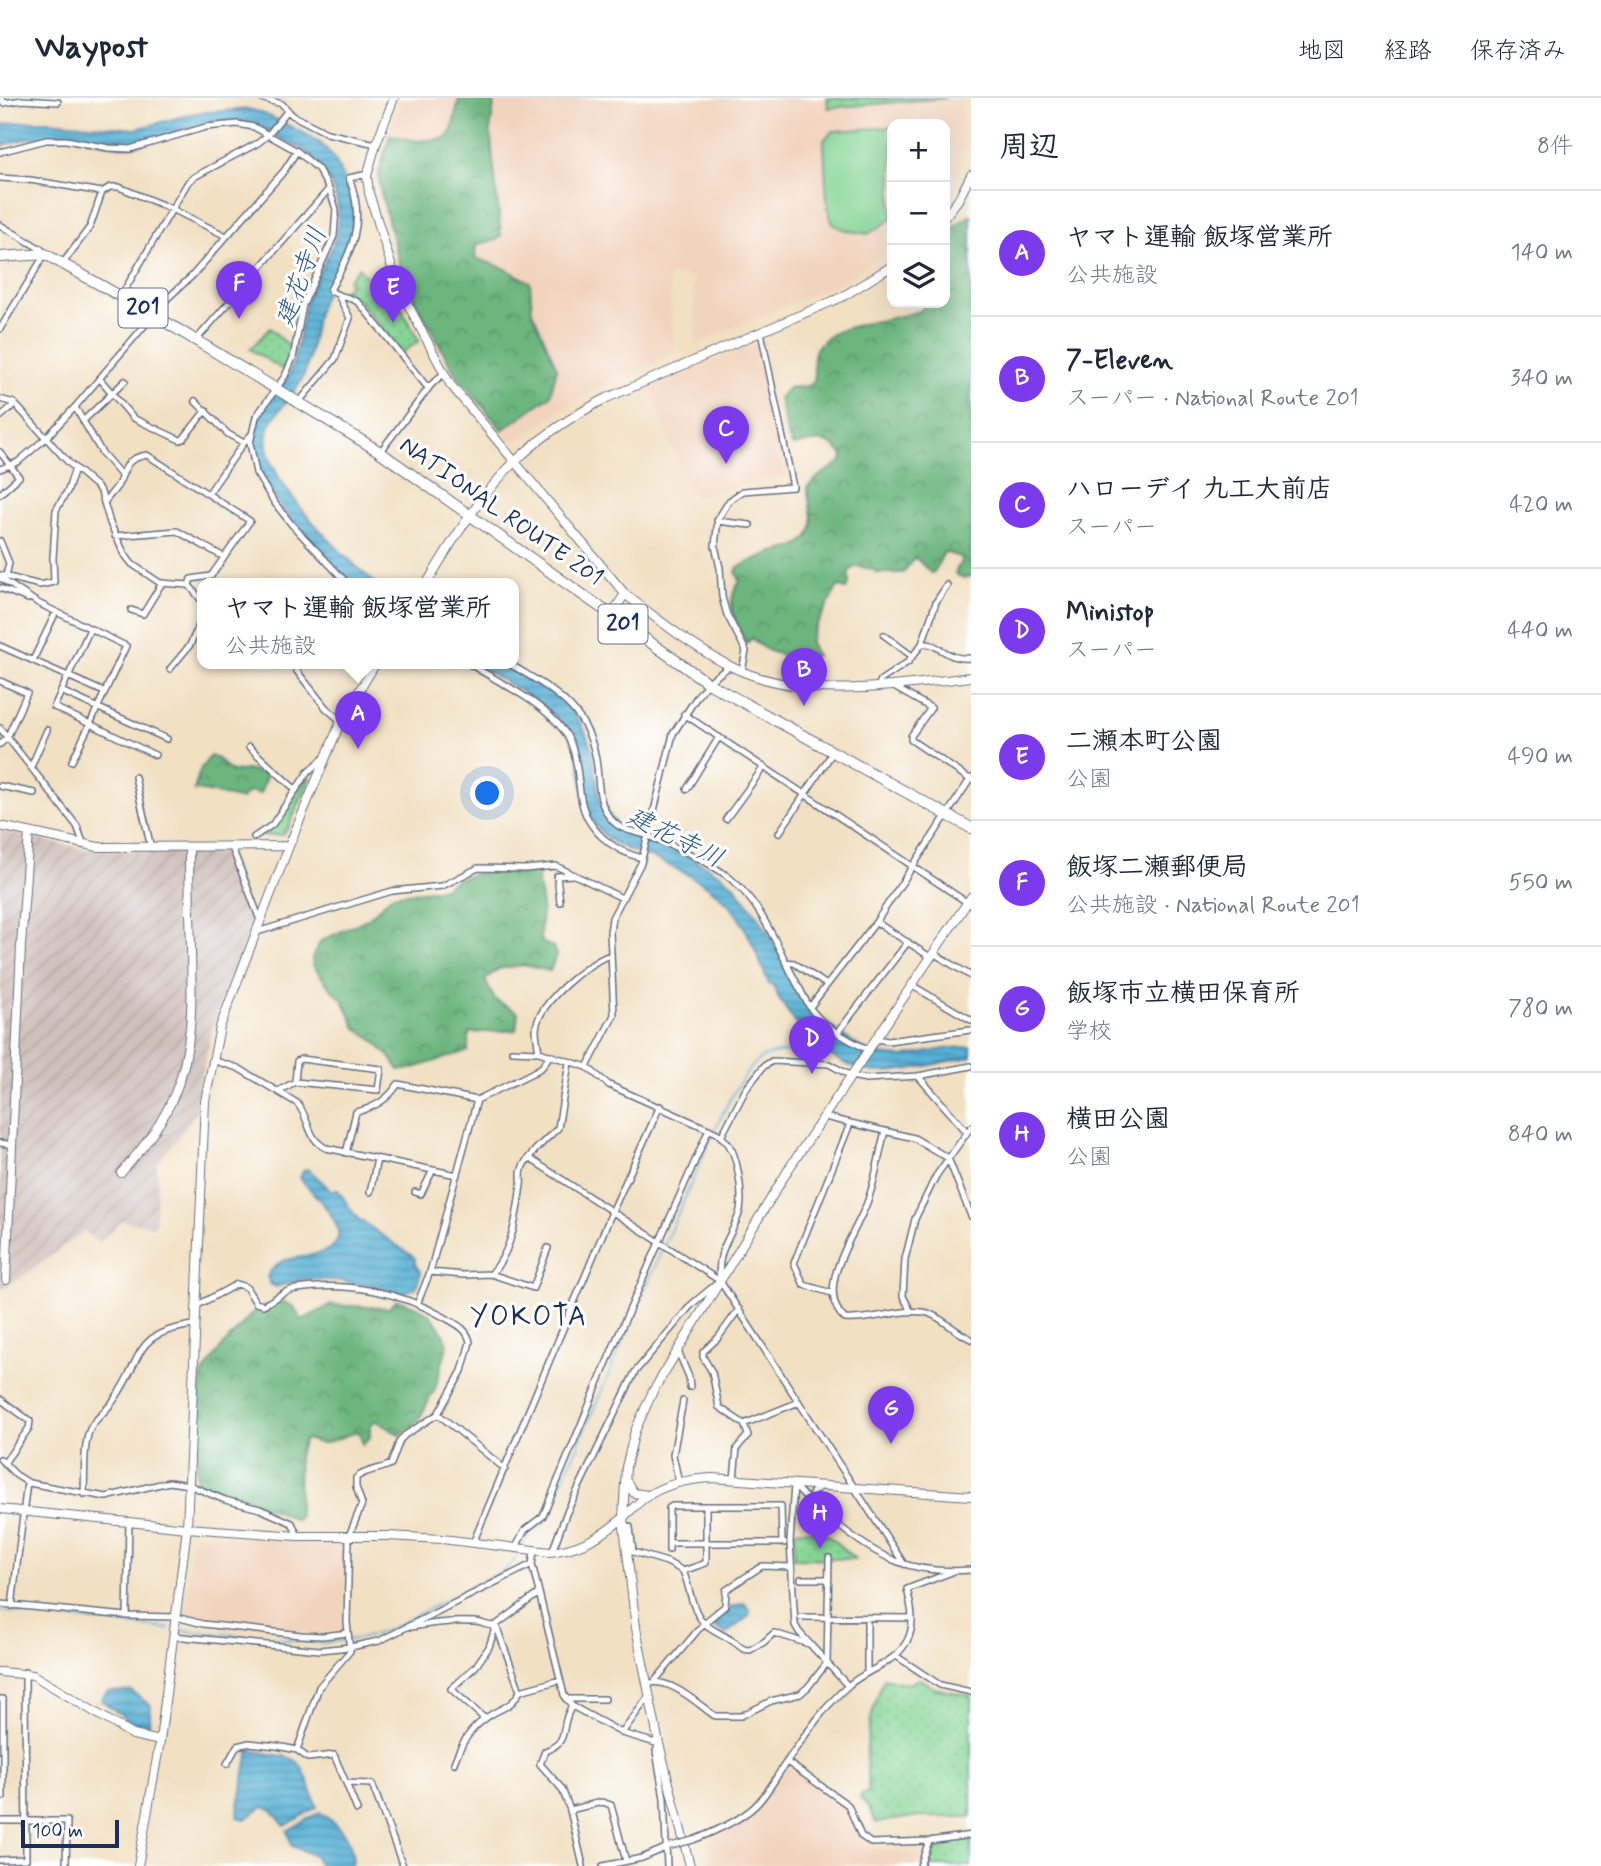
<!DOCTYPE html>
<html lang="ja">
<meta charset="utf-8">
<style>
:root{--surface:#fff;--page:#f6f6f7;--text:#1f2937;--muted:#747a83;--line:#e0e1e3;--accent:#7c3aed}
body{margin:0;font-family:Mynerve,"Klee One",sans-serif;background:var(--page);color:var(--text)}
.controls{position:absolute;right:21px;top:21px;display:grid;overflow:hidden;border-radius:14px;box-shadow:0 7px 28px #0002}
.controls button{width:63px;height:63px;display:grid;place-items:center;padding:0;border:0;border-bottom:2px solid var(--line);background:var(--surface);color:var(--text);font:35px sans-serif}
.scale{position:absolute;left:21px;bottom:18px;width:98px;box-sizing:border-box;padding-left:7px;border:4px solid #1b2f5e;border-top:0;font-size:19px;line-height:24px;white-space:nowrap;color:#1b2f5e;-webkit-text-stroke:5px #fff;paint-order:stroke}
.you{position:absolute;left:488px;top:696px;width:24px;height:24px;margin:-18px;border:5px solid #fff;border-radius:50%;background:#1a73e8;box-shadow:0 0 0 10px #1a73e833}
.badge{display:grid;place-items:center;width:46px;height:46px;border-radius:50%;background:var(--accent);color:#fff;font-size:23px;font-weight:700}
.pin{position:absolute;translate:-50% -58px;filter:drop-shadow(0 2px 4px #0008)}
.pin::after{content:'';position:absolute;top:37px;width:24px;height:21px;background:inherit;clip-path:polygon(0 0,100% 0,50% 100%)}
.popup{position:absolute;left:197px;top:480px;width:322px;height:91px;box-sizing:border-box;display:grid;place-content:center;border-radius:14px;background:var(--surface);filter:drop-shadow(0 2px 5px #0005);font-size:23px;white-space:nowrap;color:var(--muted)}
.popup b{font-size:26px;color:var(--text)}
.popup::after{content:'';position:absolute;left:50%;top:100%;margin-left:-14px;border:14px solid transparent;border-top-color:var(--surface)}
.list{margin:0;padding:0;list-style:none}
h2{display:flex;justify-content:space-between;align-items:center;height:91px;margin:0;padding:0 28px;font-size:30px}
h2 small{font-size:23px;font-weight:400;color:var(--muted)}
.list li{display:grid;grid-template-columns:46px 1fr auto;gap:21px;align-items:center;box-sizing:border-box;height:126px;padding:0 28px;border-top:2px solid var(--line)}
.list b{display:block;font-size:26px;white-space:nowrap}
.list p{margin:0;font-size:23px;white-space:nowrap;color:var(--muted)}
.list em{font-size:23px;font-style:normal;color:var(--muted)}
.icon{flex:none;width:38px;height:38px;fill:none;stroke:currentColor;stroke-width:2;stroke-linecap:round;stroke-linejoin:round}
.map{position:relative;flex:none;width:971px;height:1768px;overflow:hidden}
header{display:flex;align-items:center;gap:42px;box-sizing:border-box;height:98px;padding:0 35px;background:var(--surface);border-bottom:2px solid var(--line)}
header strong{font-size:33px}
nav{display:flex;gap:38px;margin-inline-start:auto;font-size:24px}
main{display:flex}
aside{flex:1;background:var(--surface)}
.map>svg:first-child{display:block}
</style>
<header>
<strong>Waypost</strong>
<nav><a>地図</a><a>経路</a><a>保存済み</a></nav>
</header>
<main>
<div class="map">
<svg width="971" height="1768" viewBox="0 0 971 1768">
<defs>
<pattern id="industrial-furrows" width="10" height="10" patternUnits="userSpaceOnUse" patternTransform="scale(1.75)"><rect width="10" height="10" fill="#cfc0ba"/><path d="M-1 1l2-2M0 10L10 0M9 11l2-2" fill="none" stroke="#b1a5a2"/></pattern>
<pattern id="grass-dots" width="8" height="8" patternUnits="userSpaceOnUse" patternTransform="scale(1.75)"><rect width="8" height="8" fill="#85d594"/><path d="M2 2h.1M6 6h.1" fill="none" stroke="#72b782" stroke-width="1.8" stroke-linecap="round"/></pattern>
<pattern id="forest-crowns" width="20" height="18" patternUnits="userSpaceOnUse" patternTransform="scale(1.75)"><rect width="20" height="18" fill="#6cb67e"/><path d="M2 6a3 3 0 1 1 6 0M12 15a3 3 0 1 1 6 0" fill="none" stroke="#58946a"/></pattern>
<pattern id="water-rules" width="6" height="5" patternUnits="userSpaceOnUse" patternTransform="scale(1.75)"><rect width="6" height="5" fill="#57b1d5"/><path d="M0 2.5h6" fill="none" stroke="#4790b0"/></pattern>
</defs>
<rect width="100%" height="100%" fill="#fff"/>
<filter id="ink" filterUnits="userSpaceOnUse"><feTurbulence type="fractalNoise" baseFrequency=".0143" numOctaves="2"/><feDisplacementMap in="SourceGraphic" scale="14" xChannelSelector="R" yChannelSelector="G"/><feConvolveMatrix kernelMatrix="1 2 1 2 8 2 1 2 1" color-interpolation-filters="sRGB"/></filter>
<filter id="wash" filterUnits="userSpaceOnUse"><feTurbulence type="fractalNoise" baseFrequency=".00686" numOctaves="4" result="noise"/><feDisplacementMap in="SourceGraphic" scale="28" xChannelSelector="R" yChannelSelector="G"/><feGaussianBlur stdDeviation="1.57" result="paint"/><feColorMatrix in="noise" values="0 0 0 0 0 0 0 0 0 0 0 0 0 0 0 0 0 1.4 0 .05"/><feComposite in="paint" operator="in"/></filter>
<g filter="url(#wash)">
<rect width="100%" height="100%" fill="#f1e0c2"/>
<path fill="#f2d4be" d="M402 0H961L965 46 958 75 945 99V26H892V151L845 182 697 246 693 179 669 177 674 256 579 299 519 342H508L454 276 410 196 400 169 379 91 378 76 388 37Z
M760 244 778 352 788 377 692 398 649 290Z
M197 1437 345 1443V1533L323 1536 205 1524 185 1519 192 1441Z
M788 1669 847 1709 865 1749 919 1756 915 1768H708L709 1743 749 1718Z"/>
<path fill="url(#industrial-furrows)" d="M0 733 88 752 229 754 254 821 216 918 200 983 196 1015 156 1068 158 1079 155 1128 122 1123 98 1145 84 1133 22 1179 0 1192Z"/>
<path fill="url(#grass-dots)" stroke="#508279" stroke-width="2" d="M827 0H946L828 10Z
M359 169 374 190 389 187 419 243 402 255 358 201 340 196 350 186 348 182Z
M270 230 293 252 285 273 250 251Z
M307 678 310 681 287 732 282 737 262 738 271 730Z
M795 1432 823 1433 855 1461 794 1460Z
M884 1580 908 1586 920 1581 934 1590 971 1598V1719H912L876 1725 868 1708 860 1700 862 1696 869 1694C863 1651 868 1620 884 1580Z
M971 1740V1768H928L937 1745Z"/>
<path fill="url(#forest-crowns)" stroke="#44726e" stroke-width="2" d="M459 0H495L490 32 501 137 497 142 476 146 475 160 504 170 530 184 532 213 557 270 550 298 502 332 455 275 411 195 400 168 380 91 379 74 390 37 418 43 446 40 452 33Z
M971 117V478C964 481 960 480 955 475L963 460 944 454 934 474 931 475 915 459 903 475H876L873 471 856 468 849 473V487L846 491 838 488 813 534 810 544 816 558C794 561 767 558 752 540L746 546C736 522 723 508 740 483L736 474 738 469C750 464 762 457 774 454 790 450 809 448 812 428 814 417 807 402 808 389L818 379 842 363 843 357C826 337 816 343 793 348L788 338 779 300 788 290 809 288 815 282C814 273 812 262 815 254 826 223 894 224 922 212L924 205H945V134Z
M210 658 215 659 232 674 246 672 267 676 260 696 250 693 241 701C224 699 212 693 194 692L200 672Z
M481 774 521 776 537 774 542 808 540 840 541 844 553 849 556 857 550 873 523 867 498 871 485 882 495 902 518 914 516 932 469 935 468 953 407 972H399L390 959 372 941 356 930 343 902 330 890 313 867 312 860 321 843 369 820 392 797 444 790 455 782Z
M397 1202C429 1211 433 1217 448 1245L435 1291 418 1323 400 1337 375 1322 370 1328V1339L363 1347 359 1333 322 1346 305 1341 298 1357 299 1419 296 1422 256 1404 227 1398 196 1384 200 1284 204 1274 221 1250 255 1212 282 1203 294 1209 302 1222 331 1207 389 1210Z"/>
<path fill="#85d594" stroke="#508279" stroke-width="2" d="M892 29V121L868 136C858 134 838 133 832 124 825 112 825 58 824 42L833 33Z"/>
<path fill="url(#water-rules)" stroke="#39709a" stroke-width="2" d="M248 11C260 13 271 19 282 24 295 31 308 36 320 45 340 60 356 105 353 131 350 161 326 184 318 213 311 236 312 264 300 285 288 307 263 321 267 349 272 389 344 459 375 485H352C317 454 241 380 255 329 261 307 280 295 289 276 301 248 299 216 312 189 325 162 344 136 337 104 332 83 320 64 303 52 294 46 282 45 276 36L253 26 232 24 194 29 135 48H120L64 36 28 40 0 48V27L18 24 48 23 136 31 196 15Z
M472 565H504L554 595 574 615 584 631 592 651 600 703 620 731 652 742 697 763 720 776 734 787 760 821 814 917 861 950 878 957 902 959 950 950 971 949V959C945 963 904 975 880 974 831 973 791 928 772 886H769C758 860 749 832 731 809 715 789 683 774 660 763 640 754 619 752 603 736 573 708 589 665 567 633 548 604 502 583 472 565Z
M308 1071 332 1093 338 1092 356 1119 415 1160V1166L421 1175 416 1190 403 1195 343 1183 316 1181 300 1182 276 1189 270 1186 267 1179C271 1172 276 1166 283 1163 299 1157 347 1159 337 1129 331 1111 312 1095 300 1080L303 1073Z
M744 1505 750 1512 749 1518 726 1536 712 1527 719 1522 715 1518 723 1512Z
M131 1593 151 1608 149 1627 131 1624 101 1602 107 1594Z
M249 1652C305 1662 298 1654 317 1709L285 1728 271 1711 263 1709 245 1721 237 1719Z
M320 1714C339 1727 356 1744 352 1768H320L314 1757 292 1748 287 1733Z"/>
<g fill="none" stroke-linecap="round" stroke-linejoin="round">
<path stroke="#57b1d5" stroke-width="2" d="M523 1447 528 1437 547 1422 557 1394C604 1292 645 1188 691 1086 705 1055 734 980 760 961 777 950 808 955 828 956
M0 1513 169 1531
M179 1532 322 1545 362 1540 388 1532 503 1473 511 1467 520 1452"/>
</g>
</g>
<g filter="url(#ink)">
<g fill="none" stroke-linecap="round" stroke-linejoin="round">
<g stroke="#666d81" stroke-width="8">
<path id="street" d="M2 0 3 5 22 2 58 4
M260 0 282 6 292 17 327 35 376 46
M0 54 46 42H66L109 50 130 51 206 29 237 26 254 29 297 53 318 71 329 91 336 111 334 138 303 207 293 260 285 278 256 319 250 345 256 375 274 404 292 427 347 485
M368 76 349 80C367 124 351 154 330 192 339 200 352 198 360 206L428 290
M0 80 30 82 102 94
M0 127 41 151 45 156 0 231
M63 165 90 129 102 94 110 89H119L172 111 226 138
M121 198 188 84 194 79 258 45 268 37 288 12
M196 242 329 91
M100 281 133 320 180 342 183 341 206 312
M0 301 14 305 69 365 96 388 101 394 110 425 125 457 132 466 160 485 189 487 191 481 211 478 250 423 147 357C124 361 127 369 118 387 114 393 108 399 104 405
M195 303 228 336 244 345
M298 305 335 261 350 220 339 199
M75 309 102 355 121 377
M0 319 15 306
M83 323 125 283
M0 354 19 379 0 396
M380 354 431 287 444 275
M0 371 18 364 46 340 75 309 169 199 192 178 284 73 297 53
M208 396 245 343 251 337
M717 423 750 427
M115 438 177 433 224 459
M0 443 9 465 6 478
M0 477 40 487 54 484 53 460 56 412 68 392 75 370
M0 480 38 505 126 548 90 626 155 657
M189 487 202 503
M0 490 28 501
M131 512 143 516 162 485
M884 537 912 558
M922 546 936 504 947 487
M0 548 104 594
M33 562 56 514
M295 565 296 572 326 610 341 623
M468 565C500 585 541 603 564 633 578 653 577 677 581 700 586 732 613 753 642 760
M508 565C553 592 591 611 597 669 599 686 598 705 610 720 622 735 635 732 651 739 678 750 709 763 731 781 765 809 780 857 801 893 805 901 809 910 815 916 828 932 850 942 868 952
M170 571 190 547 202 521
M742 573 746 553 727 517 722 499 720 470 715 448 718 421 729 403 743 393 793 389 761 234
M0 583 27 595 7 640 0 646
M878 588 881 582 908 564 922 546C940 544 946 563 971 560
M894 589 931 610 911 638V642L971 682
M61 593 167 641
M684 616 971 807
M0 630 77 728 84 747
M249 649 296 692
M72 663 90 626 54 609 90 531
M31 669 47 632
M135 679 151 750
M0 688 34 695
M687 691 719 639
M726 721 763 670
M779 735 833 654
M254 739 272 727 308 674 325 659
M231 747 260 822
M560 804 557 778 572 777
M876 824 932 860
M257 834 392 793 442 788 478 770 525 771 556 768 622 800
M935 856 971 878
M785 864 794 865 827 887 876 824 971 680
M913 888 971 922
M810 909 827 887
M838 934 908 844
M876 941 888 943 971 932
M512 953 539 954 587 969 609 987 717 1035C721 1039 726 1042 729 1047 738 1060 744 1101 739 1116 730 1142 716 1152 720 1183
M539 954C538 947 536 938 536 931 538 905 587 865 610 857
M212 962 238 970 297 1005C310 1020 306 1040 326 1050L457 1077
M587 969 614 917 610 834 612 820 641 765 673 636 698 597 711 582 730 568
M918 978 967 1034
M278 993 295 984 297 963 301 961 381 971 378 992 295 984
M825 1019 914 1040 948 1060 971 1118
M885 1033C879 1056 876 1080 868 1102 857 1135 812 1191 845 1221 873 1223 902 1209 928 1215 943 1220 956 1235 971 1241
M721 1039 746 991 764 968 772 963 829 966 851 978 866 981 918 978 971 968
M0 1045 13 1047
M346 1055 356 1014C374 1010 388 1002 398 986L477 1002 532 975 542 969 550 957
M529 1060 720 1183 904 1466
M370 1094 377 1061
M415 1094 421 1096 433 1072
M430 1174 464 1177 491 1176C512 1154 517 1117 521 1087 522 1082 520 1076 522 1071 525 1059 549 1039 558 1030L569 965
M491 1176 533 1190 548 1150
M832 1195 804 1187 794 1165 850 1026
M418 1204 430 1174 477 1002
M196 1208 237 1186 246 1189 256 1205 263 1207C276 1202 280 1193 296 1191 347 1183 400 1194 444 1219 456 1226 467 1230 470 1244L462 1273 438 1316 405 1337 400 1342 391 1366C380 1372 364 1372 356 1380V1389L362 1406 349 1438 347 1524 350 1553 319 1589 297 1652
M739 1211 718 1240 703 1254V1259L712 1274 719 1309 744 1326 799 1304
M910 1212 903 1198 905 1161 915 1121 936 1078 971 1029
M678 1253 689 1279 690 1289
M0 1301 30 1323 29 1330 5 1364
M438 1316 505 1371
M0 1361 16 1377 29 1385 106 1399 169 1384 189 1387 225 1402 260 1411 292 1425 298 1438
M734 1381 737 1350 748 1337 744 1326
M679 1385 673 1357 683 1303
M794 1387 790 1444 795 1527 799 1534 848 1588
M794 1387C805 1401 819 1412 833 1423 878 1460 911 1477 971 1472
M84 1396C85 1378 83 1347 90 1331 95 1320 107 1313 114 1302 145 1258 131 1235 195 1227
M809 1403 813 1394 821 1388
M623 1426 630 1429 633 1454 667 1464 683 1473C690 1489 691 1510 703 1524 711 1532 722 1536 731 1542 739 1546 740 1552 750 1552L764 1544 774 1535 809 1546
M473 1445 612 1114 660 1008
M669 1445H784
M515 1451 525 1432 543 1418 617 1240 709 1031
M669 1452V1410L672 1408H781L782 1445
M534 1454 532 1466 564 1597 572 1608 622 1635 659 1646 656 1653 664 1700 667 1768
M552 1454 566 1416 635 1274 692 1206 715 1187
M683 1473 706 1465V1408
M801 1481H828
M0 1506 127 1518 176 1519 203 1526 301 1537 322 1538 348 1535
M12 1508 27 1384
M127 1518 129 1425
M800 1519 912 1520
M867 1520V1574
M411 1529C432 1525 454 1523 475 1524 484 1524 488 1530 496 1527L520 1593
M173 1538 320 1552 350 1549 379 1543 532 1466
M896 1558 940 1587 971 1594
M654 1584 704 1525 725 1508 726 1492 762 1468 791 1469
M646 1586C670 1578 696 1605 715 1618H741L771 1603 800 1596 808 1589 827 1565 829 1460
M0 1601H3V1699H0
M566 1601H605
M572 1608C558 1629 572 1643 545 1653L540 1666 562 1691 570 1712 583 1768
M484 1620 451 1591 476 1568 489 1549 496 1527 539 1495
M622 1635 649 1598
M787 1664 848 1707 861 1738 871 1745 929 1743 971 1737
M454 1665C461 1646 469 1632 486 1620 500 1609 511 1611 520 1593L560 1582
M227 1666 237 1648 249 1645 277 1648 297 1652 308 1660 334 1657 346 1685 372 1686 403 1768
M346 1685 357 1712
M570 1712 602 1704 611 1707 626 1763
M0 1723H67L66 1768
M693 1742C714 1734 737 1724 754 1709 767 1697 775 1681 785 1666 804 1639 824 1608 849 1587 867 1571 895 1566 907 1543 916 1526 911 1508 907 1491L952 1474
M0 1762 26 1761 25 1574
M603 1768 642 1760 668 1749
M920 1768 929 1743"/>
</g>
<g stroke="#666d81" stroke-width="10">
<path id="secondary" d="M394 0 376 46 367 78 369 95 397 186 450 286 625 496C654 519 698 553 732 569 805 604 893 588 971 579
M945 119 958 102 971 77
M427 485C451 444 486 389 521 358 547 334 576 316 607 300L842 199 892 168
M611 517 625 496
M0 728 98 749 289 748
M121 1075C143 1050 163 1025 175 995 194 950 192 899 191 851 190 817 189 783 189 749
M6 1182 21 848 29 734
M626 1383 634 1395 647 1397
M0 1411 187 1430 298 1438H388L442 1441 550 1454C578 1451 603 1438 624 1419 632 1411 639 1403 649 1397 668 1385 691 1381 712 1380L971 1398
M0 1574 33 1577 133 1637 160 1643
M138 1768 160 1643 187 1430 205 1003 220 929 289 748 341 623 376 565
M690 1768 659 1646 636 1530 623 1420 626 1369 635 1333 653 1293 790 1069 971 799"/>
</g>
<g stroke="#666d81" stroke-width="12">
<path id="highway" d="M0 159 45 156 154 217 377 352 708 585 971 730"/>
</g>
<use href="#street" stroke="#fff" stroke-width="5"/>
<use href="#secondary" stroke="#fff" stroke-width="8"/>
<use href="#highway" stroke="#fff" stroke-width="10"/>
<g stroke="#666d81" stroke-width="8" stroke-linecap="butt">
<path id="street-bridge" d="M671 1748 693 1742"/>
</g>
<use href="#street-bridge" stroke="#fff" stroke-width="5"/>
</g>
</g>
<g text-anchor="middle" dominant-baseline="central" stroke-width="6" stroke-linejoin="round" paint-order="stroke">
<g fill="#fff" stroke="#5f6d8e" stroke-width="2">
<rect x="118.5" y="190.5" width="49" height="39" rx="5"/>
<rect x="598.5" y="506.5" width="49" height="39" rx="5"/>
</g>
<g font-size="23" font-weight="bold" fill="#1b2f5e">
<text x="143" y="210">201</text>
<text x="623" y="526">201</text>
</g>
<g font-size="24" fill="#1b2f5e" stroke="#fff">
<text transform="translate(501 414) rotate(35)">NATIONAL ROUTE 201</text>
</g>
<g font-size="26" font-style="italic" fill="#305c88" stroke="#fff">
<text transform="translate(302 179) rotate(-70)">建花寺川</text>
<text transform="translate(675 740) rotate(27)">建花寺川</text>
</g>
<g font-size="28" letter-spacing="2" fill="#1b2f5e" stroke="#fff">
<text x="529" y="1219">YOKOTA</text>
</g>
</g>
</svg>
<div class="controls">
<button>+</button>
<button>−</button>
<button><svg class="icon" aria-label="layers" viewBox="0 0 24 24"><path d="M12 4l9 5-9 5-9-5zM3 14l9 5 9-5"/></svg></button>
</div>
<div class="scale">100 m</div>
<div class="you"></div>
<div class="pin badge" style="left:358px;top:651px">A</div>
<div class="popup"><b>ヤマト運輸 飯塚営業所</b>公共施設</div>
<div class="pin badge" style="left:804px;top:608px">B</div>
<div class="pin badge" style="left:726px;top:366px">C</div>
<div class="pin badge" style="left:812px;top:976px">D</div>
<div class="pin badge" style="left:393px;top:225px">E</div>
<div class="pin badge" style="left:239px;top:221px">F</div>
<div class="pin badge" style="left:891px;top:1346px">G</div>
<div class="pin badge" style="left:820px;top:1451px">H</div>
</div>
<aside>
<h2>周辺<small>8件</small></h2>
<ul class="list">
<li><span class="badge">A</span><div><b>ヤマト運輸 飯塚営業所</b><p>公共施設</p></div><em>140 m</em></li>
<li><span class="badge">B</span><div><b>7-Eleven</b><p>スーパー · National Route 201</p></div><em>340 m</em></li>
<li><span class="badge">C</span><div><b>ハローデイ 九工大前店</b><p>スーパー</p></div><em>420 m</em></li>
<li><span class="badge">D</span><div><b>Ministop</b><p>スーパー</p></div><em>440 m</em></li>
<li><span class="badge">E</span><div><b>二瀬本町公園</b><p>公園</p></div><em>490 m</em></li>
<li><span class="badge">F</span><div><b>飯塚二瀬郵便局</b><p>公共施設 · National Route 201</p></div><em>550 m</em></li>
<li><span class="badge">G</span><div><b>飯塚市立横田保育所</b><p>学校</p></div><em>780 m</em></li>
<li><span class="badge">H</span><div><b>横田公園</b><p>公園</p></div><em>840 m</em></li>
</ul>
</aside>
</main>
